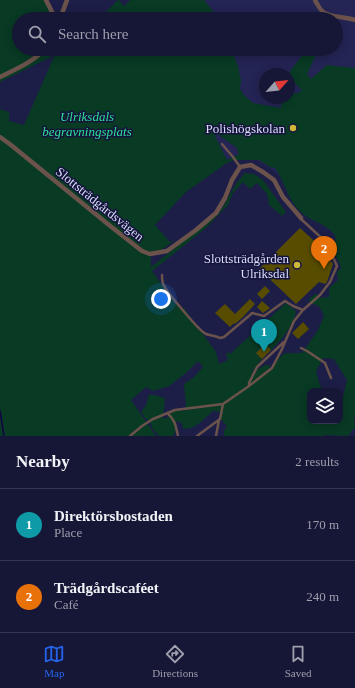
<!DOCTYPE html>
<meta charset="utf-8">
<style>
:root{--surface:#161636;--page:#1f1f3e;--text:#f1f3f6;--muted:#9e9fad;--line:#353551;--accent:#2563eb}
body{margin:0;font-family:Georgia,serif;background:var(--page);color:var(--text)}
.controls{position:absolute;right:12px;bottom:12px;display:grid;overflow:hidden;border-radius:8px;box-shadow:0 2px 10px #0003}
.controls button{width:36px;height:36px;display:grid;place-items:center;padding:0;border:0;border-bottom:1px solid var(--line);background:var(--surface);color:var(--text);font:20px sans-serif}
.compass{position:absolute;left:259px;top:68px;width:36px;height:36px;border-radius:50%;background:var(--surface);box-shadow:0 2px 10px #0003;rotate:63deg}
.you{position:absolute;left:161px;top:299px;width:14px;height:14px;margin:-10px;border:3px solid #fff;border-radius:50%;background:#1a73e8;box-shadow:0 0 0 6px #1a73e833}
.badge{display:grid;place-items:center;width:26px;height:26px;border-radius:50%;background:var(--accent);color:#fff;font-size:13px;font-weight:700}
.pin{position:absolute;translate:-50% -33px;filter:drop-shadow(0 1px 2px #0008)}
.pin::after{content:'';position:absolute;top:21px;width:14px;height:12px;background:inherit;clip-path:polygon(0 0,100% 0,50% 100%)}
.list{margin:0;padding:0;list-style:none}
h2{display:flex;justify-content:space-between;align-items:center;height:52px;margin:0;padding:0 16px;font-size:17px}
h2 small{font-size:13px;font-weight:400;color:var(--muted)}
.list li{display:grid;grid-template-columns:26px 1fr auto;gap:12px;align-items:center;box-sizing:border-box;height:72px;padding:0 16px;border-top:1px solid var(--line)}
.list b{display:block;font-size:15px;white-space:nowrap}
.list p{margin:0;font-size:13px;white-space:nowrap;color:var(--muted)}
.list em{font-size:13px;font-style:normal;color:var(--muted)}
.icon{flex:none;width:22px;height:22px;fill:none;stroke:currentColor;stroke-width:2;stroke-linecap:round;stroke-linejoin:round}
.map{position:relative;flex:none;width:355px;height:436px;overflow:hidden}
.search{position:absolute;background:var(--surface);box-shadow:0 2px 10px #0003;left:12px;right:12px;top:12px;height:44px;display:flex;align-items:center;gap:10px;box-sizing:border-box;padding:0 14px;border-radius:22px;color:var(--muted);font-size:15px}
.sheet{height:196px;background:var(--surface)}
nav{display:flex;justify-content:space-around;align-items:center;box-sizing:border-box;height:56px;border-top:1px solid var(--line);background:var(--surface);font-size:11px;color:var(--muted)}
nav a{display:grid;justify-items:center;gap:2px}
nav .on{color:var(--accent)}
.map>svg:first-child{display:block}
</style>
<div class="map">
<svg width="355" height="436" viewBox="0 0 355 436">
<rect width="100%" height="100%" fill="#1d1e48"/>
<path fill="#242455" fill-rule="evenodd" d="M155 0H355V213L295 206 285 188 280 176 270 168 253 158 179 49H336V19H164ZM265 74H289V98H265Z
M216 133 236 147 239 154 227 160 214 136Z"/>
<path fill="#083a24" fill-rule="evenodd" d="M0 0H44L54 19H19V49H56L53 56 0 82Z
M118 0H119L124 6 130 0H204L216 15 214 19H99Z
M58 49H229L234 56 238 66 241 81 240 89 244 95 253 103 281 108 282 98H289V90L296 94 302 90 292 80 289 74H288L307 49H327L316 55 307 74 311 79 327 65 355 68V417L354 418 355 427 348 436 324 435 323 436H224V431L227 426 221 419 220 412 213 411 201 422 192 428 183 429 182 423 176 421 177 429 173 436H159L152 428 150 421 145 418 141 412 146 405 149 395H155L165 398 163 419 168 417 173 409 184 411 186 405 184 384 194 377 203 367 198 361 186 373 169 386 153 391 146 387 131 400 156 436H0V109L9 112V121L24 125 56 52ZM216 133 236 147 239 154 227 160 215 136ZM234 160H259L270 167 275 168C285 182 288 201 302 213 310 221 330 225 335 236 337 241 333 246 334 251 335 257 340 263 341 268L337 272 338 280 329 288V297L318 298 317 294H315L309 299 310 304C320 304 320 308 324 316L318 330 302 353H285L279 358 272 369 269 367 271 365H265L251 373 262 359 256 353 265 344 271 350C281 341 294 325 296 311L286 303 230 354 228 352 226 354 228 360 219 364 216 352 184 308 177 306 152 271 206 228 228 205 233 193 243 182 250 189 257 183 267 194 269 205 282 216 286 212 263 180 254 174 245 173C232 186 229 199 219 213L151 267V256L167 246 176 239 170 242 155 225 186 192 227 163ZM323 358 334 359 347 380 342 401H340V421H310V391H324L320 385 316 372Z"/>
<g fill="none" stroke-linecap="round" stroke-linejoin="round">
<path stroke="#110247" stroke-width="1.5" d="M0 411 4 436"/>
</g>
<path fill="#584c00" d="M300 228 322 248 320 257 332 262 333 264 327 282 325 284 319 282 296 304 259 269Z
M265 286 270 291 262 299 257 294Z
M250 299 255 304 243 317 235 324 234 323 230 327 215 313 225 304 235 314Z
M262 301 270 308 263 313 257 307Z
M303 322 309 329 298 339 292 333Z
M265 344 271 350 262 359 256 353Z"/>
<g fill="none" stroke-linecap="round" stroke-linejoin="round">
<path stroke="#6b534c" stroke-width="2.5" d="M222 144 233 157 240 167
M162 275C162 277 162 281 163 284 166 291 199 331 206 334 211 336 214 335 220 338L224 337 250 315 252 313 264 316 285 301 293 306 303 310
M301 348 307 351 325 363 331 378
M249 385V383L257 367 284 342
M167 413C175 419 176 427 178 436
M130 436 142 426 153 419 175 410 223 404 249 386 272 368 282 349 294 321 303 310 320 295 330 282 337 266 327 243 301 219
M197 436 220 419 223 404
M216 436 219 420"/>
<path stroke="#6b534c" stroke-width="4.5" d="M46 0 52 12 57 19
M315 0C318 5 320 11 325 13 331 17 347 17 355 20
M60 19 67 0
M0 77C16 69 33 62 45 49
M0 137 11 145 109 225 142 251 150 254 167 251 196 230 216 213 225 198 232 180 240 167 251 165 263 172 274 180 283 197 301 218"/>
</g>
<g fill="#ceb837" stroke="#15143d" stroke-width="1.5">
<circle cx="293" cy="128" r="4"/>
<circle cx="297" cy="265" r="4"/>
</g>
<g text-anchor="middle" dominant-baseline="central" stroke-width="3" stroke-linejoin="round" paint-order="stroke">
<g font-size="13" font-style="italic" fill="#2de095" stroke="#15143d">
<text x="87" y="116">Ulriksdals<tspan x="87" dy="15">begravningsplats</tspan></text>
</g>
<g font-size="13" fill="#dadefa" stroke="#15143d" text-anchor="end">
<text x="285" y="128">Polishögskolan</text>
<text x="289" y="258">Slottsträdgården<tspan x="289" dy="15">Ulriksdal</tspan></text>
</g>
<g font-size="13" fill="#dadefa" stroke="#15143d">
<text transform="translate(100 204) rotate(39)">Slottsträdgårdsvägen</text>
</g>
</g>
</svg>
<div class="controls">
<button><svg class="icon" aria-label="layers" viewBox="0 0 24 24"><path d="M12 4l9 5-9 5-9-5zM3 14l9 5 9-5"/></svg></button>
</div>
<svg class="compass" viewBox="-18 -18 36 36"><path d="M0-13l5 13h-10z" fill="#e53935"/><path d="M0 13l5-13h-10z" fill="#9e9fad"/></svg>
<div class="you"></div>
<div class="pin badge" style="left:264px;top:352px;background:#0f9aa8">1</div>
<div class="pin badge" style="left:324px;top:269px;background:#e8710a">2</div>
<div class="search"><svg class="icon" aria-label="search" viewBox="0 0 24 24"><circle cx="10" cy="10" r="6"/><path d="M15 15l6 6"/></svg>Search here</div>
</div>
<section class="sheet">
<h2>Nearby<small>2 results</small></h2>
<ul class="list">
<li><span class="badge" style="background:#0f9aa8">1</span><div><b>Direktörsbostaden</b><p>Place</p></div><em>170 m</em></li>
<li><span class="badge" style="background:#e8710a">2</span><div><b>Trädgårdscaféet</b><p>Café</p></div><em>240 m</em></li>
</ul>
</section>
<nav>
<a class="on"><svg class="icon" aria-label="map" viewBox="0 0 24 24"><path d="M3 6l6-2 6 2 6-2v14l-6 2-6-2-6 2zM9 4v14M15 6v14"/></svg>Map</a>
<a><svg class="icon" aria-label="directions" viewBox="0 0 24 24"><path d="M12 3l9 9-9 9-9-9zM9 14v-3h6M13 9l2 2-2 2"/></svg>Directions</a>
<a><svg class="icon" aria-label="saved" viewBox="0 0 24 24"><path d="M7 4h10v16l-5-4-5 4z"/></svg>Saved</a>
</nav>
